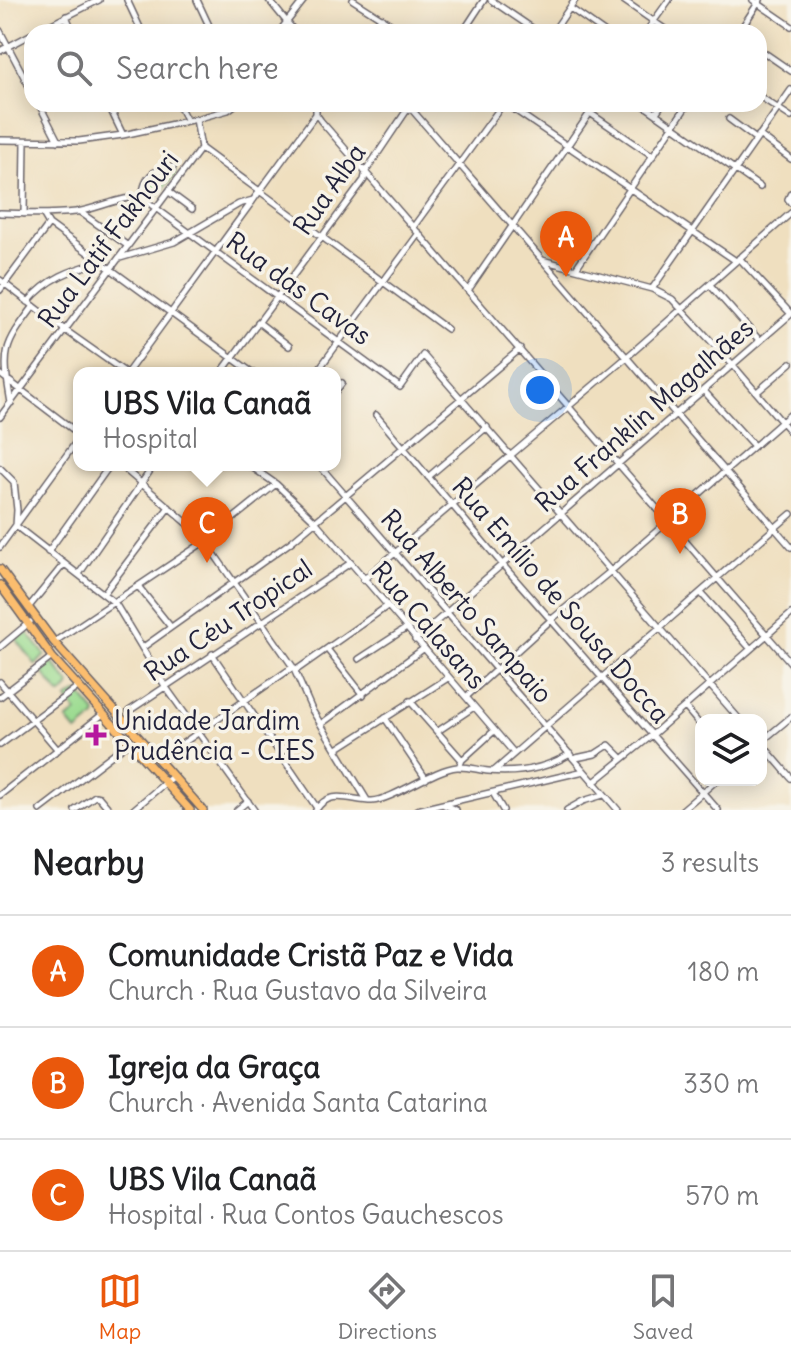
<!DOCTYPE html>
<meta charset="utf-8">
<style>
:root{--surface:#fff;--page:#f2f2f2;--text:#202124;--muted:#757577;--line:#e0e0e0;--accent:#ea580c}
body{margin:0;font-family:Delius,sans-serif;background:var(--page);color:var(--text)}
.controls{position:absolute;right:24px;bottom:24px;display:grid;overflow:hidden;border-radius:16px;box-shadow:0 4px 20px #0003}
.controls button{width:72px;height:72px;display:grid;place-items:center;padding:0;border:0;border-bottom:2px solid var(--line);background:var(--surface);color:var(--text);font:40px sans-serif}
.you{position:absolute;left:540px;top:390px;width:28px;height:28px;margin:-20px;border:6px solid #fff;border-radius:50%;background:#1a73e8;box-shadow:0 0 0 12px #1a73e833}
.badge{display:grid;place-items:center;width:52px;height:52px;border-radius:50%;background:var(--accent);color:#fff;font-size:26px;font-weight:700}
.pin{position:absolute;translate:-50% -66px;filter:drop-shadow(0 2px 4px #0008)}
.pin::after{content:'';position:absolute;top:42px;width:28px;height:24px;background:inherit;clip-path:polygon(0 0,100% 0,50% 100%)}
.popup{position:absolute;left:73px;top:367px;width:268px;height:104px;box-sizing:border-box;display:grid;place-content:center;border-radius:16px;background:var(--surface);filter:drop-shadow(0 2px 6px #0005);font-size:26px;white-space:nowrap;color:var(--muted)}
.popup b{font-size:30px;color:var(--text)}
.popup::after{content:'';position:absolute;left:50%;top:100%;margin-left:-16px;border:16px solid transparent;border-top-color:var(--surface)}
.list{margin:0;padding:0;list-style:none}
h2{display:flex;justify-content:space-between;align-items:center;height:104px;margin:0;padding:0 32px;font-size:34px}
h2 small{font-size:26px;font-weight:400;color:var(--muted)}
.list li{display:grid;grid-template-columns:52px 1fr auto;gap:24px;align-items:center;box-sizing:border-box;height:112px;padding:0 32px;border-top:2px solid var(--line)}
.list b{display:block;font-size:30px;white-space:nowrap}
.list p{margin:0;font-size:26px;white-space:nowrap;color:var(--muted)}
.list em{font-size:26px;font-style:normal;color:var(--muted)}
.icon{flex:none;width:44px;height:44px;fill:none;stroke:currentColor;stroke-width:2;stroke-linecap:round;stroke-linejoin:round}
.map{position:relative;flex:none;width:791px;height:810px;overflow:hidden}
.search{position:absolute;background:var(--surface);box-shadow:0 4px 20px #0003;left:24px;right:24px;top:24px;height:88px;display:flex;align-items:center;gap:20px;box-sizing:border-box;padding:0 28px;border-radius:24px;color:var(--muted);font-size:30px}
.sheet{height:440px;background:var(--surface)}
nav{display:flex;justify-content:space-around;align-items:center;box-sizing:border-box;height:112px;border-top:2px solid var(--line);background:var(--surface);font-size:22px;color:var(--muted)}
nav a{display:grid;justify-items:center;gap:4px}
nav .on{color:var(--accent)}
.map>svg:first-child{display:block}
</style>
<div class="map">
<svg width="791" height="810" viewBox="0 0 791 810">
<rect width="100%" height="100%" fill="#f7f3e8"/>
<filter id="ink" filterUnits="userSpaceOnUse"><feTurbulence type="fractalNoise" baseFrequency=".0125" numOctaves="2"/><feDisplacementMap in="SourceGraphic" scale="16" xChannelSelector="R" yChannelSelector="G"/><feConvolveMatrix kernelMatrix="1 2 1 2 8 2 1 2 1" color-interpolation-filters="sRGB"/></filter>
<filter id="wash" filterUnits="userSpaceOnUse"><feTurbulence type="fractalNoise" baseFrequency=".006" numOctaves="4" result="noise"/><feDisplacementMap in="SourceGraphic" scale="32" xChannelSelector="R" yChannelSelector="G"/><feGaussianBlur stdDeviation="1.8" result="paint"/><feColorMatrix in="noise" values="0 0 0 0 0 0 0 0 0 0 0 0 0 0 0 0 0 1.4 0 .05"/><feComposite in="paint" operator="in"/></filter>
<g filter="url(#wash)">
<rect width="100%" height="100%" fill="#efdfbf"/>
<path fill="#9cdc91" stroke="#5f7f66" stroke-width="2" d="M175 169 176 174 153 202 147 191C152 176 159 172 175 169Z
M27 632 45 655 36 665 16 639Z
M53 663 70 684 68 689 60 695 41 670Z
M76 693 80 694 96 713 95 717 77 732 67 720 77 712 67 699Z"/>
</g>
<g filter="url(#ink)">
<g fill="none" stroke-linecap="round" stroke-linejoin="round">
<g stroke="#6a6469" stroke-width="8">
<path id="minor" d="M127 0 142 32
M197 0 212 32
M269 0 295 32
M353 0 403 32
M491 0 538 32
M623 0 669 32
M753 0 791 26
M570 8 604 32
M66 16 73 32
M0 31 32 92
M36 32 99 0
M279 32 304 0
M368 32 382 18
M463 32 484 0
M553 32 575 0
M646 32 669 0
M739 32 760 0
M759 49 791 71
M0 51 32 34
M759 96 791 117
M39 104 58 141
M108 104 123 135
M178 104 187 121
M316 104V114L321 121 791 663
M407 104 791 547
M506 104 736 261
M642 104 760 187
M590 113 653 156
M656 113 662 104
M729 119 756 139
M759 135 791 159
M0 140 79 141 123 135 196 119 228 110 236 104
M201 148 447 329
M169 192 192 209
M791 193 788 199 791 203
M142 198 400 387 423 355 740 720
M142 198C144 177 152 169 173 167
M80 212 128 246
M0 213C25 214 50 215 76 212 94 210 128 194 142 198
M24 214 25 141
M43 214 49 224 253 373
M414 226 503 104
M120 258 174 242 239 204 253 200
M739 258 791 314
M542 260 652 289 672 299 733 365 791 433
M576 268 688 104
M0 280 65 330 126 373
M710 285 760 341
M469 289 596 104
M652 289 791 90
M0 290 49 224
M28 302C48 278 71 270 100 262
M258 322 289 346
M127 373 316 114
M221 373 364 180 366 171 411 104
M316 373 419 233
M0 374 79 434
M704 391 754 446
M335 392 342 383
M757 392 791 363
M11 403C2 351 3 347 34 306
M376 415 502 564 718 810
M0 417 201 148 196 119
M120 465 201 535 293 667 312 710 367 800
M249 465 276 484 315 521 514 753
M319 465 618 810
M0 468 14 482 17 510 16 526 115 603 165 686 254 810
M428 477 487 427
M0 547 79 438
M48 552 110 465
M79 574 154 465
M363 580 627 357 791 213
M138 586 170 626
M104 593 169 507
M701 593 751 649
M28 608 64 564
M415 640 791 314
M54 642 204 542 276 484
M0 647 30 622
M142 648 291 542 520 349
M327 649 363 695
M212 654 317 808
M359 659 405 629
M295 671 386 607
M0 682 58 750
M0 697 52 657
M466 697 552 619 611 571 791 414
M410 701 462 760 459 767
M685 707 701 726
M129 711 349 564
M385 718 426 779
M321 724 423 649
M438 731 474 707
M761 742 791 717
M761 743 791 778
M0 745 79 686
M337 749 448 678
M166 755 293 667
M576 758 595 754 609 745 622 758
M462 760 494 731
M494 771 791 514
M593 783 651 736 791 614
M493 793 503 810
M0 795 103 714
M444 805 456 810
M40 810 129 742
M75 810 95 796 99 797 110 810
M133 810 173 776
M237 810 248 801
M316 810C330 788 351 801 372 801 393 800 434 769 457 767 467 766 478 770 488 771 518 774 545 769 570 754
M417 810 584 771
M567 810 583 801 603 795
M682 810 717 780"/>
</g>
<g stroke="#6a6469" stroke-width="10">
<path id="major" d="M0 569 54 642 203 810
M0 585 52 657 190 810"/>
</g>
<use href="#minor" stroke="#fff" stroke-width="5"/>
<use href="#major" stroke="#fbbd6e" stroke-width="7"/>
</g>
</g>
<path fill="#b5179e" stroke="#f7f3e8" stroke-width="3" d="M92 723h8v8h8v8h-8v8h-8v-8h-8v-8h8z"/>
<g text-anchor="middle" dominant-baseline="central" stroke-width="7" stroke-linejoin="round" paint-order="stroke">
<g font-size="26" fill="#22223b" stroke="#f7f3e8">
<text transform="translate(329 189) rotate(-55)">Rua Alba</text>
<text transform="translate(108 239) rotate(-53)">Rua Latif Fakhouri</text>
<text transform="translate(299 288) rotate(36)">Rua das Cavas</text>
<text transform="translate(644 415) rotate(-41)">Rua Franklin Magalhães</text>
<text transform="translate(561 600) rotate(49)">Rua Emílio de Sousa Docca</text>
<text transform="translate(467 606) rotate(49)">Rua Alberto Sampaio</text>
<text transform="translate(228 620) rotate(-34)">Rua Céu Tropical</text>
<text transform="translate(429 625) rotate(49)">Rua Calasans</text>
</g>
<g font-size="26" fill="#22223b" stroke="#f7f3e8" text-anchor="start">
<text x="114" y="720">Unidade Jardim<tspan x="114" dy="30">Prudência - CIES</tspan></text>
</g>
</g>
</svg>
<div class="controls">
<button><svg class="icon" aria-label="layers" viewBox="0 0 24 24"><path d="M12 4l9 5-9 5-9-5zM3 14l9 5 9-5"/></svg></button>
</div>
<div class="you"></div>
<div class="pin badge" style="left:566px;top:277px">A</div>
<div class="pin badge" style="left:680px;top:554px">B</div>
<div class="pin badge" style="left:207px;top:563px">C</div>
<div class="popup"><b>UBS Vila Canaã</b>Hospital</div>
<div class="search"><svg class="icon" aria-label="search" viewBox="0 0 24 24"><circle cx="10" cy="10" r="6"/><path d="M15 15l6 6"/></svg>Search here</div>
</div>
<section class="sheet">
<h2>Nearby<small>3 results</small></h2>
<ul class="list">
<li><span class="badge">A</span><div><b>Comunidade Cristã Paz e Vida</b><p>Church · Rua Gustavo da Silveira</p></div><em>180 m</em></li>
<li><span class="badge">B</span><div><b>Igreja da Graça</b><p>Church · Avenida Santa Catarina</p></div><em>330 m</em></li>
<li><span class="badge">C</span><div><b>UBS Vila Canaã</b><p>Hospital · Rua Contos Gauchescos</p></div><em>570 m</em></li>
</ul>
</section>
<nav>
<a class="on"><svg class="icon" aria-label="map" viewBox="0 0 24 24"><path d="M3 6l6-2 6 2 6-2v14l-6 2-6-2-6 2zM9 4v14M15 6v14"/></svg>Map</a>
<a><svg class="icon" aria-label="directions" viewBox="0 0 24 24"><path d="M12 3l9 9-9 9-9-9zM9 14v-3h6M13 9l2 2-2 2"/></svg>Directions</a>
<a><svg class="icon" aria-label="saved" viewBox="0 0 24 24"><path d="M7 4h10v16l-5-4-5 4z"/></svg>Saved</a>
</nav>
